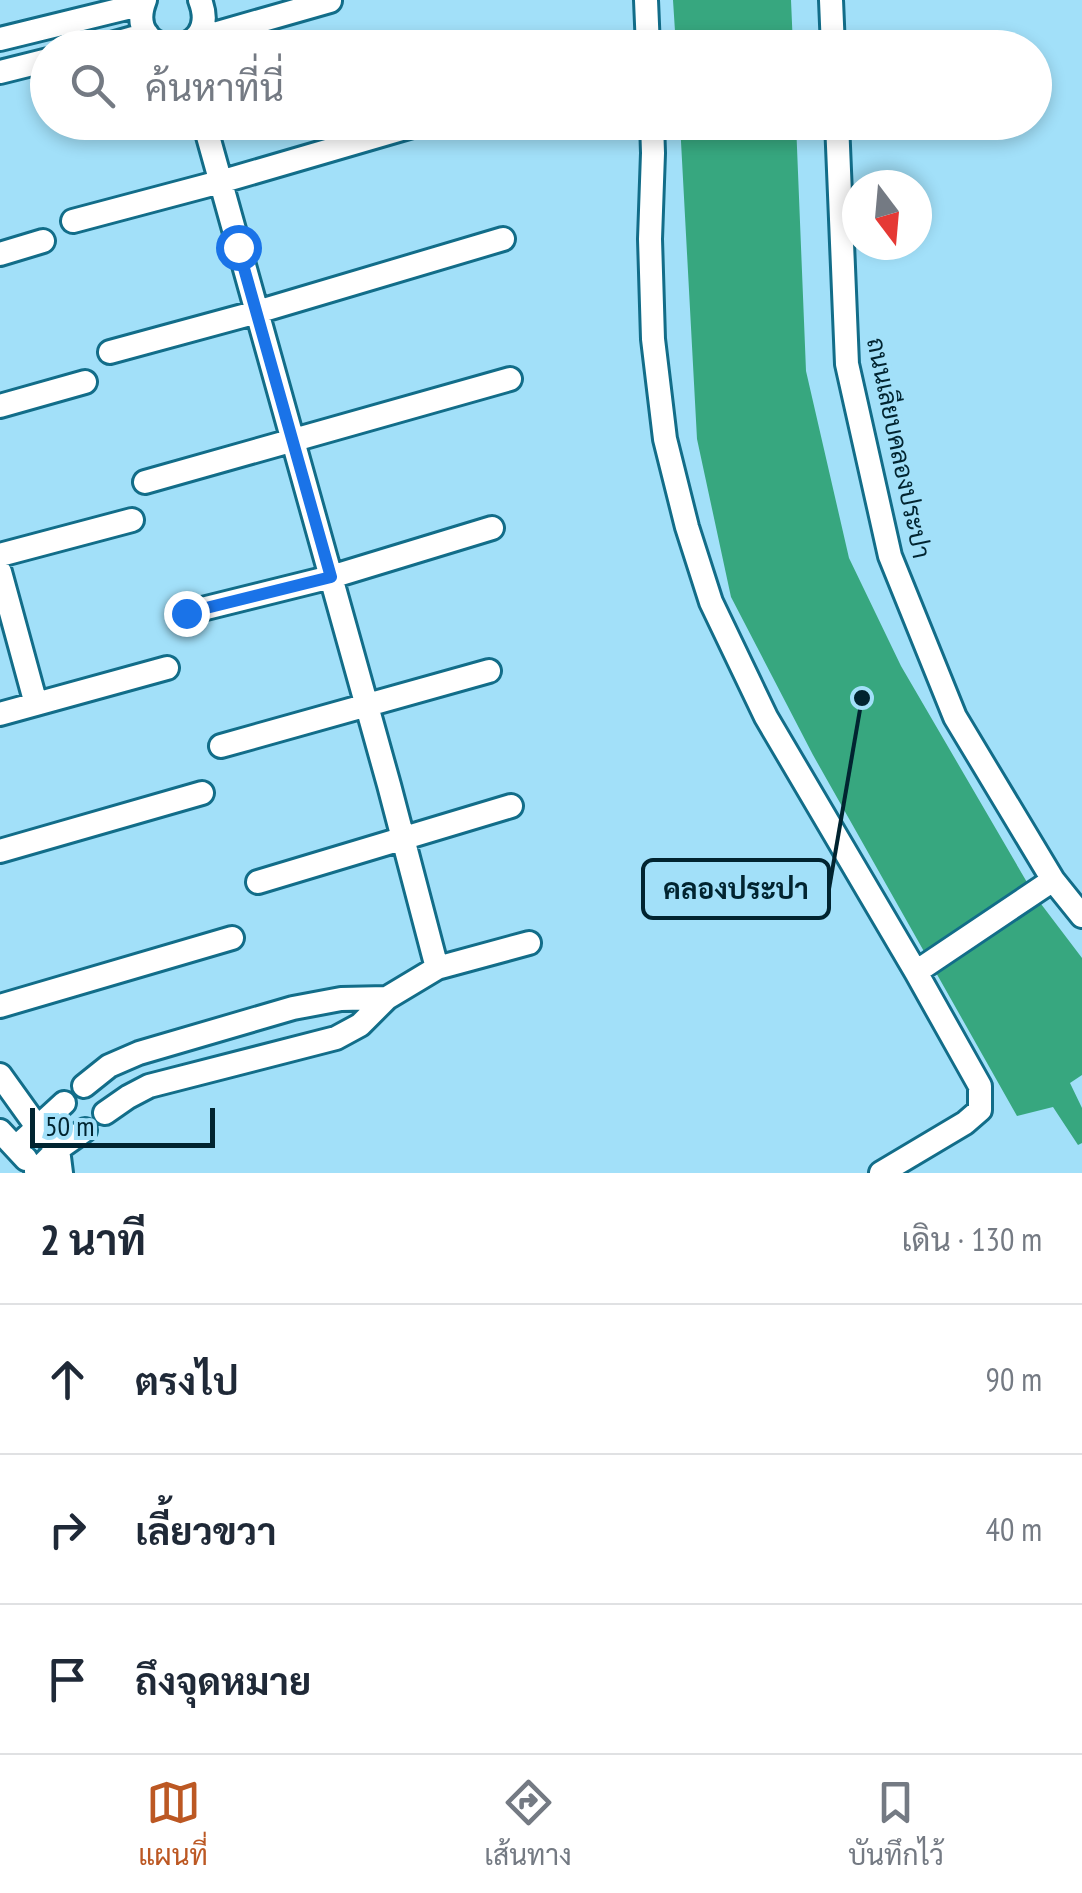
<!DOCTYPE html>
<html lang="th">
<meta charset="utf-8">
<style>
:root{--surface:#fff;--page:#f6f6f7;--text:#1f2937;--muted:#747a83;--line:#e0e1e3;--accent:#bc5823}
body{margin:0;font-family:"PT Sans Narrow",Sarabun,sans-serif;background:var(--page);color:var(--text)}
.compass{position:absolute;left:842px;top:170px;width:90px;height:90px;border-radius:50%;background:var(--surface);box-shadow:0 5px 15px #0003;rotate:164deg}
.scale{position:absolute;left:30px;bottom:25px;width:185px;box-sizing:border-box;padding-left:10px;border:5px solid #012430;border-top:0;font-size:28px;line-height:35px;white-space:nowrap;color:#012430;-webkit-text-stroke:8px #a2e0f9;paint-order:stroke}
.stop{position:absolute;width:30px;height:30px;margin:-22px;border:8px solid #1a73e8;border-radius:50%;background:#fff}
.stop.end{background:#1a73e8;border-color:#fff;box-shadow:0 2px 10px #0008}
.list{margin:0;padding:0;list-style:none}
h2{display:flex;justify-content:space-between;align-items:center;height:130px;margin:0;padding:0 40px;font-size:42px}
h2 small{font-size:32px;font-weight:400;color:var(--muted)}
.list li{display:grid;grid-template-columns:65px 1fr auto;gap:30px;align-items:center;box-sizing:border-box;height:150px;padding:0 40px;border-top:2px solid var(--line)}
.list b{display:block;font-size:38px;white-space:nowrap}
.list em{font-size:32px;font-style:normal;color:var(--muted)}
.icon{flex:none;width:55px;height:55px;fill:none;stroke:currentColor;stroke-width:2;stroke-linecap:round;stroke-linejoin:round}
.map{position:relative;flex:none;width:1082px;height:1173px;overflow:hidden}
.search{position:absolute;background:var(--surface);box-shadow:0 5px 15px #0003;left:30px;right:30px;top:30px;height:110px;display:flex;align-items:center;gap:25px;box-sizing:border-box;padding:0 35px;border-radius:55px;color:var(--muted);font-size:38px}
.sheet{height:580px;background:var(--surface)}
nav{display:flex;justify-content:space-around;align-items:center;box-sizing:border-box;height:140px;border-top:2px solid var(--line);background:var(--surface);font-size:28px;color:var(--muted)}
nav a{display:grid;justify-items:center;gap:5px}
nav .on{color:var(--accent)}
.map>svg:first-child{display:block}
</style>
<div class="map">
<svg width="1082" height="1173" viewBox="0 0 1082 1173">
<rect width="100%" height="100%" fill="#a2e0f9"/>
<path fill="#37a77f" d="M673 0H791L793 47H676Z
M680 123H796L806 371 849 558 901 666 1035 896 1082 958V1075L1070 1083 1082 1108V1143L1078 1145 1053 1107 1017 1116 813 755 731 597 697 439Z"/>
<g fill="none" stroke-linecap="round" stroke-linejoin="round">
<g stroke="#126d89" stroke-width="28">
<path id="minor" d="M145 0C121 61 224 62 200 0
M646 0 648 48
M831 0 833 48
M201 30 214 34 330 1
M0 39 143 4
M97 48 147 34
M0 72 48 60
M652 122 653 153 650 239 653 339 665 439 687 527 711 602 766 717 916 972 980 1086V1110L965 1123 881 1173
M837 122 847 364 890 556 955 717 1053 880 1082 916
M73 221 220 182 426 122
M0 254 43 241
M110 352 257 312 503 239
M0 406 85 382
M145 482 510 379
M0 555 132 520
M0 572 36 704
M186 613 331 577 492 528
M0 714 167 668
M221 746 489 671
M0 851 202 793
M258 882 511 806
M437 968 529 943
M916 972 1053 880
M0 1006 232 938
M0 1075 38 1128 58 1149 61 1173
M84 1086 109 1066 139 1053 293 1008 341 999 387 998
M105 1113 128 1097 149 1086 336 1038 360 1025 387 998 437 968 389 785 204 122
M0 1131 26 1159
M16 1147 64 1103
M36 1171 58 1149 85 1130"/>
</g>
<use href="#minor" stroke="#fff" stroke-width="22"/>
</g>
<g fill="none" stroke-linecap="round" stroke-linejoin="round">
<path stroke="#1a73e8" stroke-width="12" d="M186 613 331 577 238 247"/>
</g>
<g text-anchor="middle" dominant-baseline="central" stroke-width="9" stroke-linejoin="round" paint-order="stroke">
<g font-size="25" fill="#012430" stroke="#a2e0f9">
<text transform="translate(899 448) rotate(78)">ถนนเลียบคลองประปา</text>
</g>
</g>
<path fill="none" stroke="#012430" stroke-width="4" d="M862 698L829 889"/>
<circle fill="#012430" stroke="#a2e0f9" stroke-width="4" cx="862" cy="698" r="10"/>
<rect fill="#a2e0f9" stroke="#012430" stroke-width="4" x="643" y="860" width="186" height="58" rx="10"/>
<g font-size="28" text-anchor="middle" font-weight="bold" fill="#012430">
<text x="736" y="899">คลองประปา</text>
</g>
</svg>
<svg class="compass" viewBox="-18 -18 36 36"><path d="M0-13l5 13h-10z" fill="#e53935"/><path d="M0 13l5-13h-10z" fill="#747a83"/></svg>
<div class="scale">50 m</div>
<div class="stop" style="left:238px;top:247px"></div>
<div class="stop end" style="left:186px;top:613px"></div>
<div class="search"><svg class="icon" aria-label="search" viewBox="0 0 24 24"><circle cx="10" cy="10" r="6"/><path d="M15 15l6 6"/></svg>ค้นหาที่นี่</div>
</div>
<section class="sheet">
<h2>2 นาที<small>เดิน · 130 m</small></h2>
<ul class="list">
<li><svg class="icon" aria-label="ahead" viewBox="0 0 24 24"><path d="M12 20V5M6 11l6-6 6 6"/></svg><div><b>ตรงไป</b></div><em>90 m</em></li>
<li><svg class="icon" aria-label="right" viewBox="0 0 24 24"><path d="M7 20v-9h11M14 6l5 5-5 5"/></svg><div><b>เลี้ยวขวา</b></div><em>40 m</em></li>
<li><svg class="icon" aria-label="arrive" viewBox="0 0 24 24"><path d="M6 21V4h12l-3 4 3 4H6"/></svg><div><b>ถึงจุดหมาย</b></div></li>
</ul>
</section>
<nav>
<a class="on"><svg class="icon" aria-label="map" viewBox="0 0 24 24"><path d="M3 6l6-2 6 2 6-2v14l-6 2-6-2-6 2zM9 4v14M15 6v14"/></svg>แผนที่</a>
<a><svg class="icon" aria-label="directions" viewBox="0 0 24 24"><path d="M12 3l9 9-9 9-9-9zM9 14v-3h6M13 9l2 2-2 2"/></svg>เส้นทาง</a>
<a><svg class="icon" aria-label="saved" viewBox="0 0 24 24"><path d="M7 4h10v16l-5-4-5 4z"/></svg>บันทึกไว้</a>
</nav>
